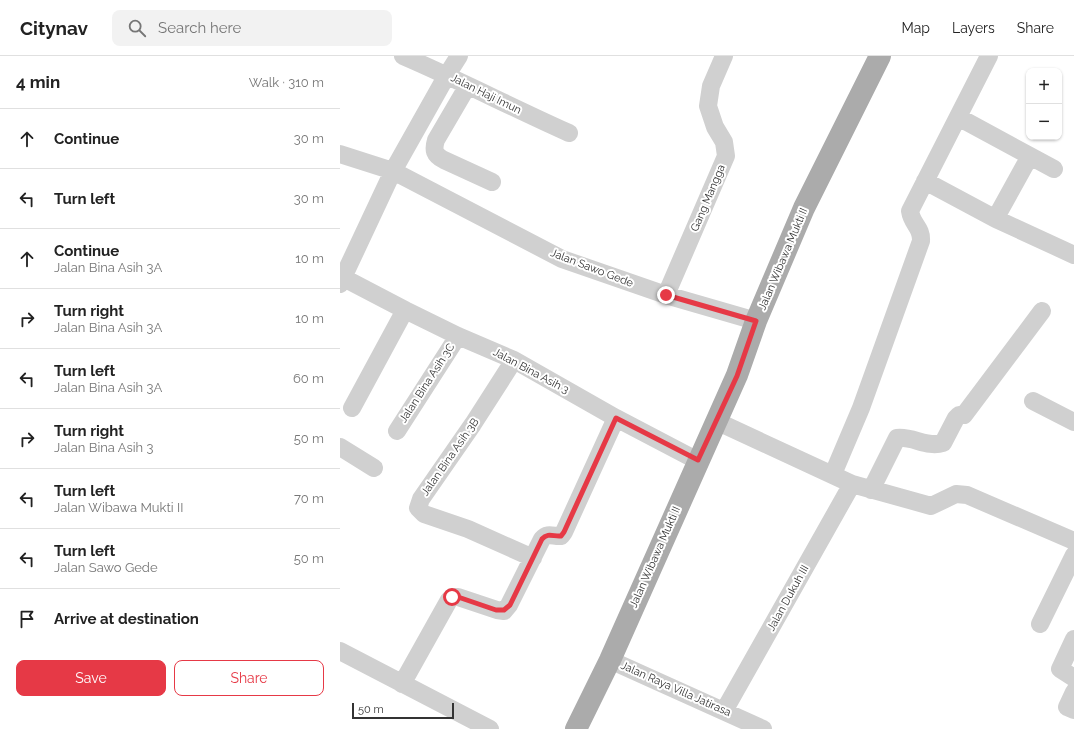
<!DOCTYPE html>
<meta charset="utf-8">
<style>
:root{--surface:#fff;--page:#f2f2f2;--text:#222;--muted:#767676;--line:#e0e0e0;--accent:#e63946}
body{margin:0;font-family:Raleway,sans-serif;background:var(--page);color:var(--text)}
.controls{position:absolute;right:12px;top:12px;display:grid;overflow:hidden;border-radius:8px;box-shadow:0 1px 3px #0004}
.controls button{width:36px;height:36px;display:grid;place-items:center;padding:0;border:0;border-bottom:1px solid var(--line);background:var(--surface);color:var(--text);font:20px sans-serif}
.scale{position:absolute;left:12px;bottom:10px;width:102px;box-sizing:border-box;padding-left:4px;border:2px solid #333;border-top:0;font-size:11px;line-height:14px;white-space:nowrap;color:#333;-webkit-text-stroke:3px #fff;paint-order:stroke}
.stop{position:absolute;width:12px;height:12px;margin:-9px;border:3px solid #e63946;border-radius:50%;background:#fff}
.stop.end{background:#e63946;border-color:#fff;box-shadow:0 1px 4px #0008}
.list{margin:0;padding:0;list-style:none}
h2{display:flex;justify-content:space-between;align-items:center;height:52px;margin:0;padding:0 16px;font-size:17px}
h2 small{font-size:13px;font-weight:400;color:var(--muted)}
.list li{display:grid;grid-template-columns:26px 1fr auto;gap:12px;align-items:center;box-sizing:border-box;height:60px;padding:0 16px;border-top:1px solid var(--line)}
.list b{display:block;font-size:15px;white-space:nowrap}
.list p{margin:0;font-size:13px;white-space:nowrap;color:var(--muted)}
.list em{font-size:13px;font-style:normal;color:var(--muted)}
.actions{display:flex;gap:8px;padding:12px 16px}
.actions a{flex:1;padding:9px 0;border:1px solid var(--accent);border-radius:8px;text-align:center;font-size:14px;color:var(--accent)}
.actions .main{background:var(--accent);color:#fff}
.icon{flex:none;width:22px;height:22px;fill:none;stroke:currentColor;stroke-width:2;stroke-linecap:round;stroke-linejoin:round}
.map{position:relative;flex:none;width:734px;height:673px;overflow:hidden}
header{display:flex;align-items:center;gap:24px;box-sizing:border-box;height:56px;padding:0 20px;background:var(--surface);border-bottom:1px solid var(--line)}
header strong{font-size:19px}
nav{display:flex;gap:22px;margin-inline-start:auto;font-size:14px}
.search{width:280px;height:36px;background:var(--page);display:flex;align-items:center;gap:10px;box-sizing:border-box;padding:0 14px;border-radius:8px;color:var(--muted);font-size:15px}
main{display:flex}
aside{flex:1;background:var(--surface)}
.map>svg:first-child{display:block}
</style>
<header>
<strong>Citynav</strong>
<div class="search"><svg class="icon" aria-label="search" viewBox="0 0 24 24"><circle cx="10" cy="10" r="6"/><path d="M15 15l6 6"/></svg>Search here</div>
<nav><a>Map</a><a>Layers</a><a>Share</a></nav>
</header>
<main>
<aside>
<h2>4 min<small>Walk · 310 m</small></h2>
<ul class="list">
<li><svg class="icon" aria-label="ahead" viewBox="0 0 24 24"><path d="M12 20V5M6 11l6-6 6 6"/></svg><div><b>Continue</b></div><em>30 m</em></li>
<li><svg class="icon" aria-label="left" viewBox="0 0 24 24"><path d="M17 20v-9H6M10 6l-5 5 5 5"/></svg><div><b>Turn left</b></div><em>30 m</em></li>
<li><svg class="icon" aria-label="ahead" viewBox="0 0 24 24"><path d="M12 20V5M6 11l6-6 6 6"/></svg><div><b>Continue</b><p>Jalan Bina Asih 3A</p></div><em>10 m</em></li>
<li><svg class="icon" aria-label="right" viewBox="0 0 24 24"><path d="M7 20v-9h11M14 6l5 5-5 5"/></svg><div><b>Turn right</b><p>Jalan Bina Asih 3A</p></div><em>10 m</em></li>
<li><svg class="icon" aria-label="left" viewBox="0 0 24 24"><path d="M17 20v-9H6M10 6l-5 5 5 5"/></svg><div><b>Turn left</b><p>Jalan Bina Asih 3A</p></div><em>60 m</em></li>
<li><svg class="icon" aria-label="right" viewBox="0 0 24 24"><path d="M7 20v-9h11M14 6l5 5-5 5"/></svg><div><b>Turn right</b><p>Jalan Bina Asih 3</p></div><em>50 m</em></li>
<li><svg class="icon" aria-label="left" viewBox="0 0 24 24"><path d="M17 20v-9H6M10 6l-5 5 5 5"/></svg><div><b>Turn left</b><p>Jalan Wibawa Mukti II</p></div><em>70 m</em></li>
<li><svg class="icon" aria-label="left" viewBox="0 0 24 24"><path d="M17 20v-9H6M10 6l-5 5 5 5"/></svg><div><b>Turn left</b><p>Jalan Sawo Gede</p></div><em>50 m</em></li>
<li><svg class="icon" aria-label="arrive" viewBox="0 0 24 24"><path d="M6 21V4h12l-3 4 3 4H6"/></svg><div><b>Arrive at destination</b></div></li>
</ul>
<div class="actions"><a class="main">Save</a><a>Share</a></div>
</aside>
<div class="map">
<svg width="734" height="673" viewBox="0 0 734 673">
<rect width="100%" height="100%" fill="#fff"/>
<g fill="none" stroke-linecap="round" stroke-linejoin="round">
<path stroke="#d0d0d0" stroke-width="18" d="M63 0C119 24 173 52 229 77
M127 31 96 84C93 94 94 99 104 104L152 126
M618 61 714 113
M0 98 53 115 222 203 326 239 416 265
M585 125 656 163 734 199
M659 156 690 100
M0 220 65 254 118 280 174 304 276 362 358 405
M0 228 53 115 107 19 119 0
M326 239 386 100 384 86 375 71 368 50 371 30 384 0
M174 304 133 368 81 443 78 452 84 458 128 473 193 502
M693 345 734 366
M12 352 65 254
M376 365 512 428 591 450 616 438 627 439 734 485
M57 375 118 280
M0 391 34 412
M493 418 521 352 581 185C582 171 572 169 570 155L649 0
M531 434 557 382C573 380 587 392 603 387L616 362 619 359H624L702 255
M700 568 734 499
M734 583 720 613 734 622
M0 595 150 673
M270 604 423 673
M62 628 109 544 112 541H118L157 554 164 555 169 549 202 483C208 476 214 481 221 480L224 476 276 362
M734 636 727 651 734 654
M384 655 512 428"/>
<path stroke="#ababab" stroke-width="22" d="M236 673 270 604 397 319 416 265 464 152 540 0"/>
</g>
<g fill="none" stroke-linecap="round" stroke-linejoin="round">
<path stroke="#e63946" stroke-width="5" d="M112 541H118L156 554H164L170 549 202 483C208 476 214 481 221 480L224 476 276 362 358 404 397 320 416 265 326 239"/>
</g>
<g text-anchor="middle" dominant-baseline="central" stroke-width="4" stroke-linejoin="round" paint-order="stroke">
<g font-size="11" fill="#333" stroke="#fff">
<text transform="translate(146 38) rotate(26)">Jalan Haji Imun</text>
<text transform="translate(368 142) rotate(-67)">Gang Mangga</text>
<text transform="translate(443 203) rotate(-67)">Jalan Wibawa Mukti II</text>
<text transform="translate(252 212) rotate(21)">Jalan Sawo Gede</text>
<text transform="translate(191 315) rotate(28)">Jalan Bina Asih 3</text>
<text transform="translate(87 327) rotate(-57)">Jalan Bina Asih 3C</text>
<text transform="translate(110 401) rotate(-55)">Jalan Bina Asih 3B</text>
<text transform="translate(315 501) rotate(-66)">Jalan Wibawa Mukti II</text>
<text transform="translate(448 542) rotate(-61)">Jalan Dukuh III</text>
<text transform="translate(336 633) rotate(24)">Jalan Raya Villa Jatirasa</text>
</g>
</g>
</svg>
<div class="controls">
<button>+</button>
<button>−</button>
</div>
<div class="scale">50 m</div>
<div class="stop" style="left:112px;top:541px"></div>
<div class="stop end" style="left:326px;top:239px"></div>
</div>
</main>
